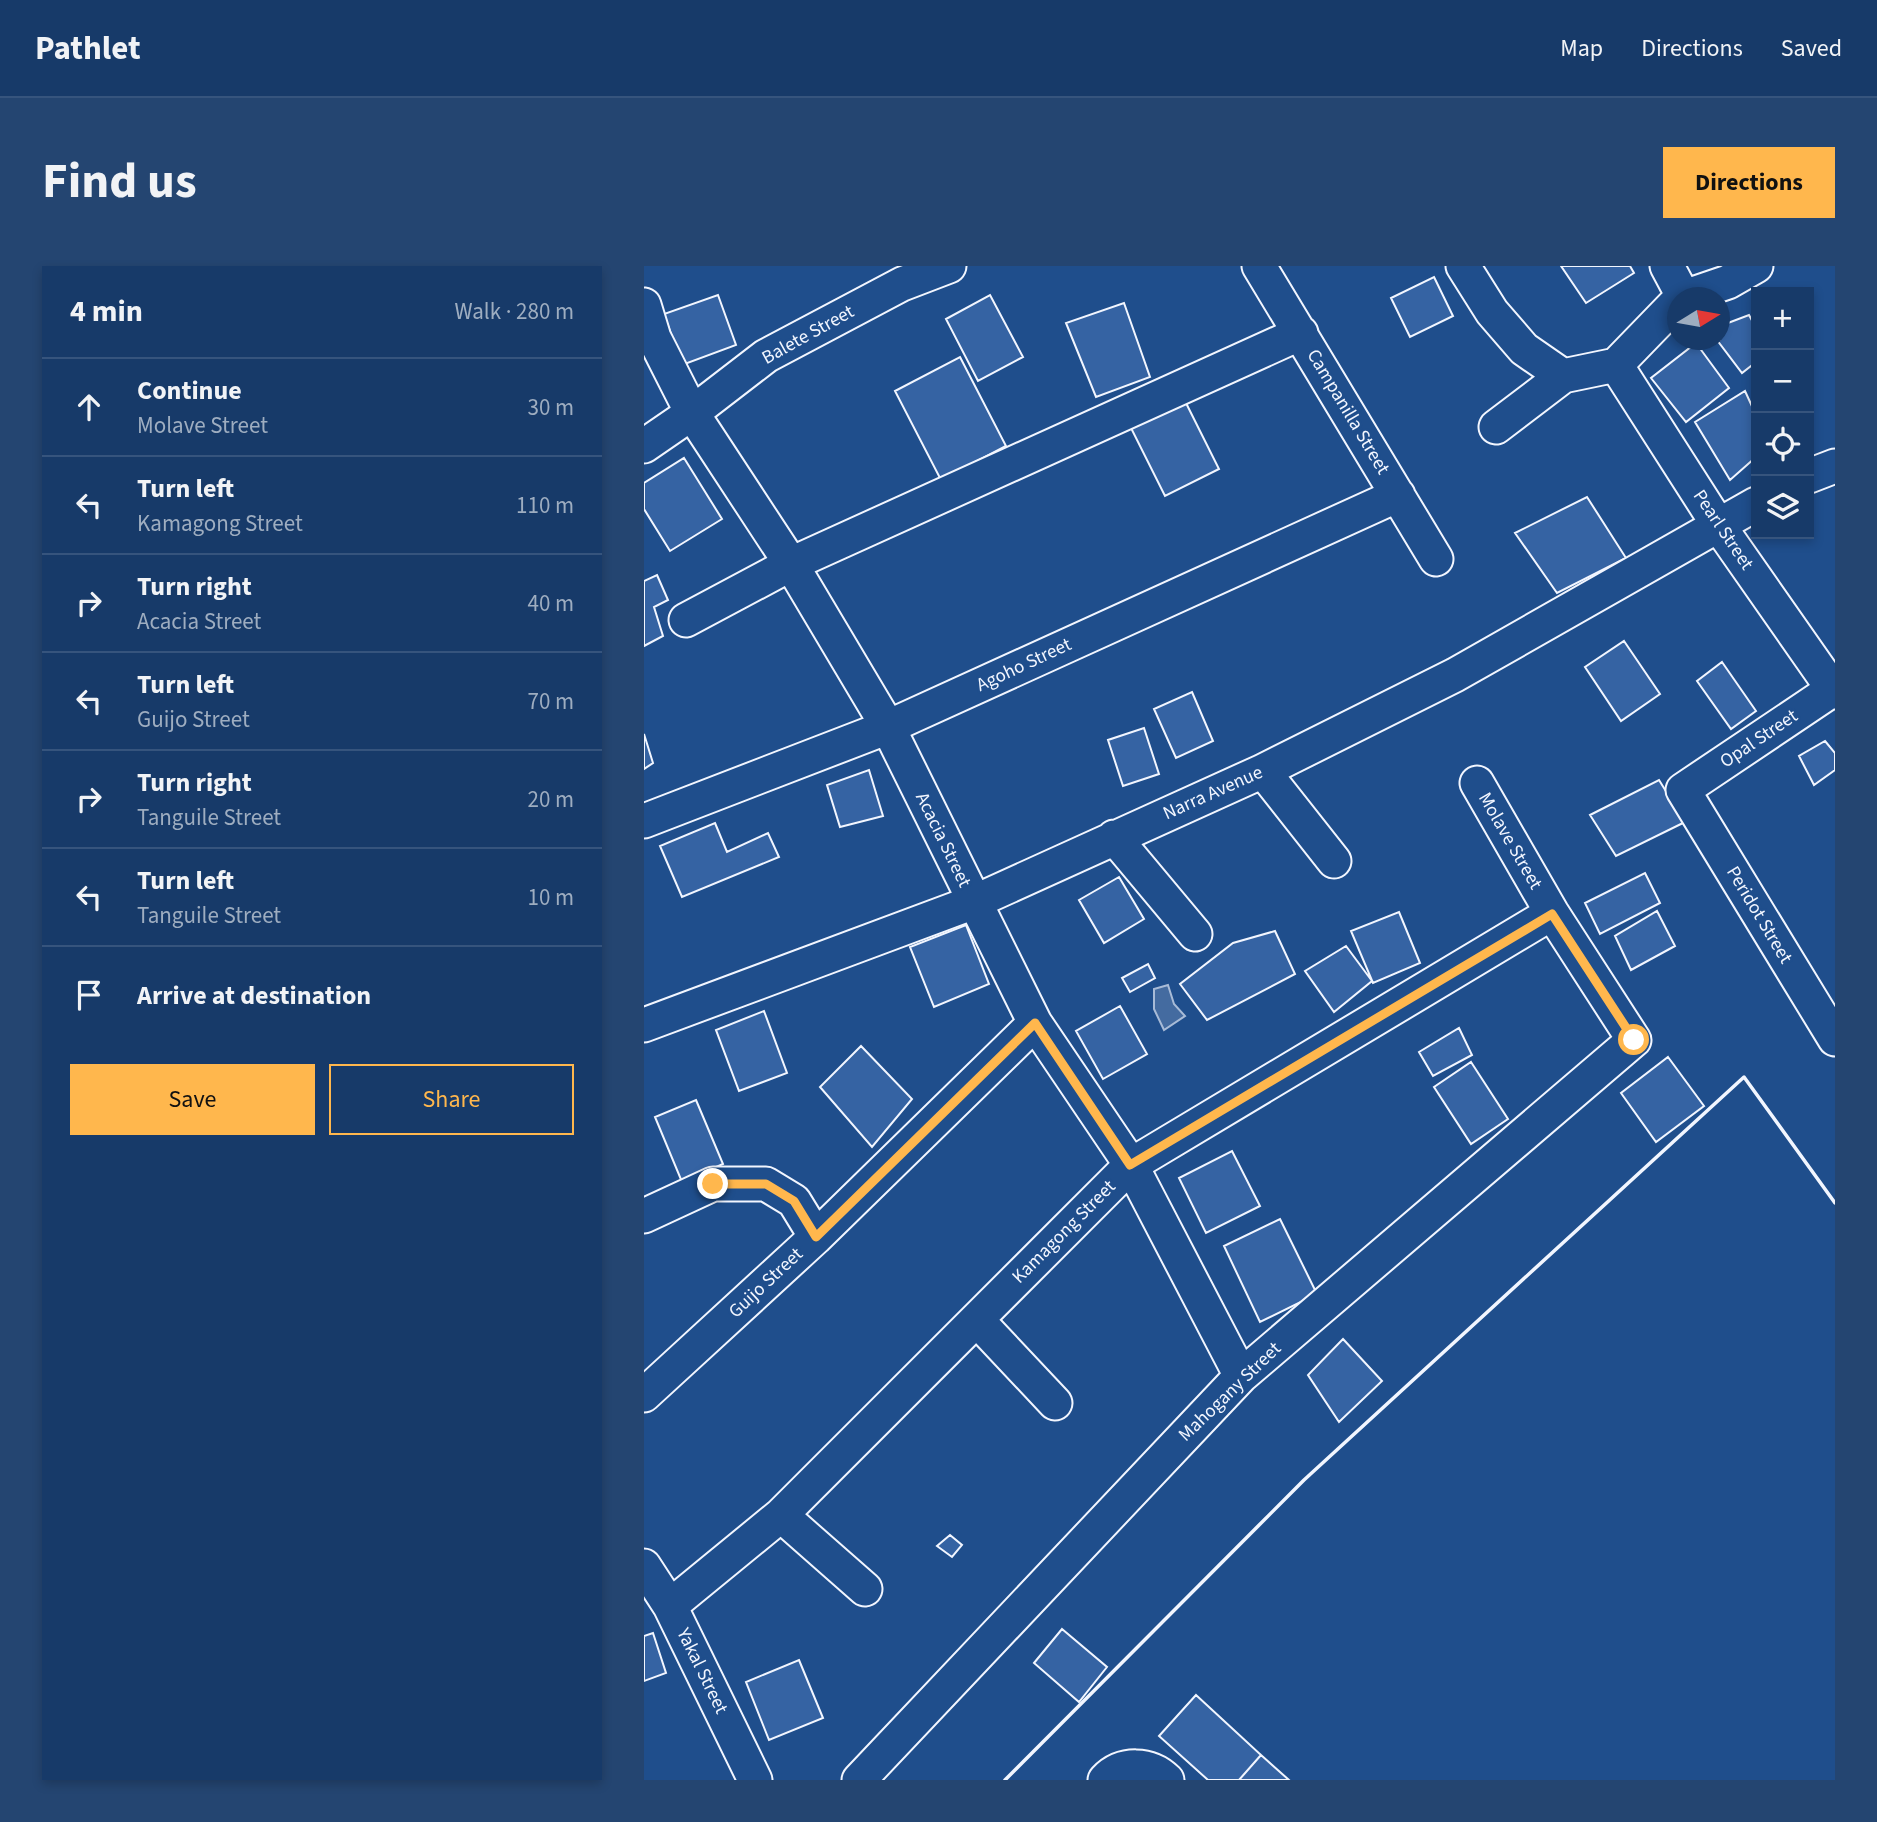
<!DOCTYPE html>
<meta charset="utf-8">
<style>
:root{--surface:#173a69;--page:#244571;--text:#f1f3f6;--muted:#9eadc0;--line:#36547d;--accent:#ffb74d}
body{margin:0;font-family:"Source Sans 3",sans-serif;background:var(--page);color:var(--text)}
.controls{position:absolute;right:21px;top:21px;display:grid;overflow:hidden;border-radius:0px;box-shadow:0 4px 10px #0003}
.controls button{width:63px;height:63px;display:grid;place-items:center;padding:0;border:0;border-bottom:2px solid var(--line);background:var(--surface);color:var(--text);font:35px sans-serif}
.compass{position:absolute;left:1023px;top:21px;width:63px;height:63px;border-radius:50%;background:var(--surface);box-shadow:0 4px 10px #0003;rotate:79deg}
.stop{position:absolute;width:21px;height:21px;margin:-16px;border:5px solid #ffb74d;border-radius:50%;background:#fff}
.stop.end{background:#ffb74d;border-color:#fff;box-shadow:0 2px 7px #0008}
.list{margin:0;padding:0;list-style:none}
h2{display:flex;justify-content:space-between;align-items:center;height:91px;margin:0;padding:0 28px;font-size:30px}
h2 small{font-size:23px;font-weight:400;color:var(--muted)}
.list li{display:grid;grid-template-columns:46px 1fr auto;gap:21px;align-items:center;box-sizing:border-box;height:98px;padding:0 28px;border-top:2px solid var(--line)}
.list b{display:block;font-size:26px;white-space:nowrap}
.list p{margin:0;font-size:23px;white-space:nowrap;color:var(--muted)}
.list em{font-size:23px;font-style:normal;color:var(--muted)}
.actions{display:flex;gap:14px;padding:21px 28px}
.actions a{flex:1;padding:16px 0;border:2px solid var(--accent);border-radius:0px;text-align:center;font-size:24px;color:var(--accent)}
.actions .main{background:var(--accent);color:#111}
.icon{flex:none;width:38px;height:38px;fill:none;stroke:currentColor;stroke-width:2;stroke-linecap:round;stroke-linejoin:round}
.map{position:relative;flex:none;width:1191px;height:1514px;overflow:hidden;border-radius:0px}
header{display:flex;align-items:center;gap:42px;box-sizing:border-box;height:98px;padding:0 35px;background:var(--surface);border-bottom:2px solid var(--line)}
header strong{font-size:33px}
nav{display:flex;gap:38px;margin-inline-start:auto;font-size:24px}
.intro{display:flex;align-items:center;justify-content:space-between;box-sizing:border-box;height:168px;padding:0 42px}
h1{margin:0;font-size:49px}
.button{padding:18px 32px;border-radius:0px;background:var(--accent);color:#111;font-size:24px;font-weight:700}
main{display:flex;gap:42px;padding:0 42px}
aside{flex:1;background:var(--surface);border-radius:0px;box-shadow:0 4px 10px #0003}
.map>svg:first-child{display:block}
</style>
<header>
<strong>Pathlet</strong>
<nav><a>Map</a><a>Directions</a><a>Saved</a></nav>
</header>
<div class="intro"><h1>Find us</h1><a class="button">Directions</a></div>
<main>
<aside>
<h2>4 min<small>Walk · 280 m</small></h2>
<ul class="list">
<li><svg class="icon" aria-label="ahead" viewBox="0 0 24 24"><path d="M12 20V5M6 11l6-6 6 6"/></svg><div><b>Continue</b><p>Molave Street</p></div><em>30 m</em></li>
<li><svg class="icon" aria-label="left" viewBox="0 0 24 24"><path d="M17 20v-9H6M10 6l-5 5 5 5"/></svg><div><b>Turn left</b><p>Kamagong Street</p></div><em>110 m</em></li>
<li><svg class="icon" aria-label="right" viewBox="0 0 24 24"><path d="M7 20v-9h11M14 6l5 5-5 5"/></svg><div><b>Turn right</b><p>Acacia Street</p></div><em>40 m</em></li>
<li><svg class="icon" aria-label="left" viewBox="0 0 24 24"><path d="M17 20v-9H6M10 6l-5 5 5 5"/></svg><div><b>Turn left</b><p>Guijo Street</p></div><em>70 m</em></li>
<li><svg class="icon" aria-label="right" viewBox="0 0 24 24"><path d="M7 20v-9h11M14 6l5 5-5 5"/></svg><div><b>Turn right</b><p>Tanguile Street</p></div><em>20 m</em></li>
<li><svg class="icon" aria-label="left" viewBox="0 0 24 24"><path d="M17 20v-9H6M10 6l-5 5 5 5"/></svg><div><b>Turn left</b><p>Tanguile Street</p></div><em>10 m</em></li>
<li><svg class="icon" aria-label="arrive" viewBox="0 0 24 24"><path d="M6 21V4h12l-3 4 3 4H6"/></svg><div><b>Arrive at destination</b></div></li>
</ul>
<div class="actions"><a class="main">Save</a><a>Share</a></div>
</aside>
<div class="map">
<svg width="1191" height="1514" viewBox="0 0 1191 1514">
<rect width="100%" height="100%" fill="#1f4e8c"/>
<path fill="#446ba0" stroke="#a8bbd7" stroke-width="2" d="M524 719 530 738 541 750 520 764 510 743V723Z"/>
<path fill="#3563a3" stroke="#f2f6ff" stroke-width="2" d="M917 0H986L990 7 942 37Z
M790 11 809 50 766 71 747 32Z
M74 29 92 79 38 99 20 48Z
M346 29 379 91 334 115 302 53Z
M480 37 506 111 452 131 422 57Z
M1105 49 1112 62V96L1098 107 1073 74H1076V60Z
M1052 77 1085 122 1042 156 1007 112Z
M316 91 362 180 297 214 251 125Z
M1101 125 1112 149V191L1086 214 1051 156Z
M540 133 575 203 521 230 486 160Z
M40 192 78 253 26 285 0 243V217Z
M943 231 982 292 913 327 871 267Z
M13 309 24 334 10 341 19 370 0 380V315Z
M980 375 1016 428 977 455 941 401Z
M1078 396 1112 445 1087 463 1053 415Z
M548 426 569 475 532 492 510 443Z
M500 462 515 508 479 520 464 474Z
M0 468 9 497 0 503Z
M1181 475 1191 487V504L1170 519 1155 490Z
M225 504 239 550 196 561 183 519Z
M1015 514 1041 556 972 590 946 549Z
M71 557 83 586 124 567 135 591 38 631 16 580Z
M1001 607 1016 637 956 668 941 637Z
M475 611 500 653 460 677 435 634Z
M1013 645 1031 680 987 704 971 670Z
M755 646 776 697 729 717 707 665Z
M322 659 345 718 290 741 266 681Z
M631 665 651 708 563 754 536 718 589 677Z
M702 680 728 715 690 746 661 705Z
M504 698 511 712 486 726 478 712Z
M476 740 503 788 459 813 432 765Z
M120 745 143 807 95 825 72 764Z
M815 762 828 789 789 810 775 786Z
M217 780 268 833 228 881 176 821Z
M1024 791 1060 840 1012 876 977 827Z
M827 796 864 853 827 878 790 821Z
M52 834 79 898 38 916 11 851Z
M588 885 616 940 562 967 535 912Z
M636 953 673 1028 616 1056 580 980Z
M699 1073 738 1115 695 1156 664 1109Z
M306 1269 318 1279 308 1291 293 1280Z
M418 1363 463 1401 435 1436 390 1397Z
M9 1367 22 1407 0 1415V1370Z
M155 1394 179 1452 125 1474 102 1416Z
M552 1429 617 1489 595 1514H564L515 1470Z
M617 1489 645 1514H595Z"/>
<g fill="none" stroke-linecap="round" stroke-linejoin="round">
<g stroke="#f2f6ff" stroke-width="37">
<path id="minor" d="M615 0 792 293
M819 0 848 46 880 83 919 110
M1023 0 1039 30
M1037 32 1084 16 1112 0
M0 39 10 72 48 147 147 298 244 461 391 757 487 899 597 1110
M972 99 1075 260 1191 426
M852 161 919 110 972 99 1034 35
M0 180 48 147 122 90 258 18 305 0
M1165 210 1191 200
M42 354 147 298 657 67
M1191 422 1039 524 1191 773
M619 505 690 595
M0 555 244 461 754 229
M470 571 551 668
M0 759 330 636 619 505 811 409 1112 238
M0 950 69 918H122L150 935 172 971
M333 1054 411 1137
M0 1129 172 971 391 757
M137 1249 221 1323
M0 1300 26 1340 111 1514
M26 1340 137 1249 487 899 908 647
M215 1514 597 1110 990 774 908 647 833 517
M461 1514C478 1496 506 1497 523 1514"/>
</g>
<use href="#minor" stroke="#1f4e8c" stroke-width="33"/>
<path stroke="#f2f6ff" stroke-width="3.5" d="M361 1514 660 1214 1100 811 1191 937"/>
</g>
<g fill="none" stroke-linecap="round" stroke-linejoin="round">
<path stroke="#ffb74d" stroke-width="9" d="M69 918H122L150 935 172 971 391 757 486 899 908 648 990 774"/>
</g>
<g text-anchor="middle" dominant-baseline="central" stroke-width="5" stroke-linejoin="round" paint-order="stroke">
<g font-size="19" fill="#f2f6ff" stroke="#1f4e8c">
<text transform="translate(164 69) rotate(-29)">Balete Street</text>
<text transform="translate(704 146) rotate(59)">Campanilla Street</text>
<text transform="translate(1079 264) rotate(56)">Pearl Street</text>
<text transform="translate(380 399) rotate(-25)">Agoho Street</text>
<text transform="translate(1115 473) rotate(-34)">Opal Street</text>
<text transform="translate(569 527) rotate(-24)">Narra Avenue</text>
<text transform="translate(299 574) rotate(64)">Acacia Street</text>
<text transform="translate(866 575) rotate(60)">Molave Street</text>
<text transform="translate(1115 649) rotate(59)">Peridot Street</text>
<text transform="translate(420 966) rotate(-45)">Kamagong Street</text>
<text transform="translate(122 1017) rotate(-43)">Guijo Street</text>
<text transform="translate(586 1126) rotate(-44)">Mahogany Street</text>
<text transform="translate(58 1405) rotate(64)">Yakal Street</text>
</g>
</g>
</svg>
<div class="controls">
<button>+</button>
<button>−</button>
<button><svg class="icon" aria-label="locate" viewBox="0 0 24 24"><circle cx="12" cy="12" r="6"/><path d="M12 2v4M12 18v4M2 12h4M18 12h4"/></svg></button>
<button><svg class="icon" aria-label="layers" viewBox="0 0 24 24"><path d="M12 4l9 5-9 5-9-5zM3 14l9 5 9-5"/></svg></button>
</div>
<svg class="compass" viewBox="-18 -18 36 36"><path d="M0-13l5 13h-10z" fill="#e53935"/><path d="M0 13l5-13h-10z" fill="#9eadc0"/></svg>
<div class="stop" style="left:990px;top:774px"></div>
<div class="stop end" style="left:69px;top:918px"></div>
</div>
</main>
